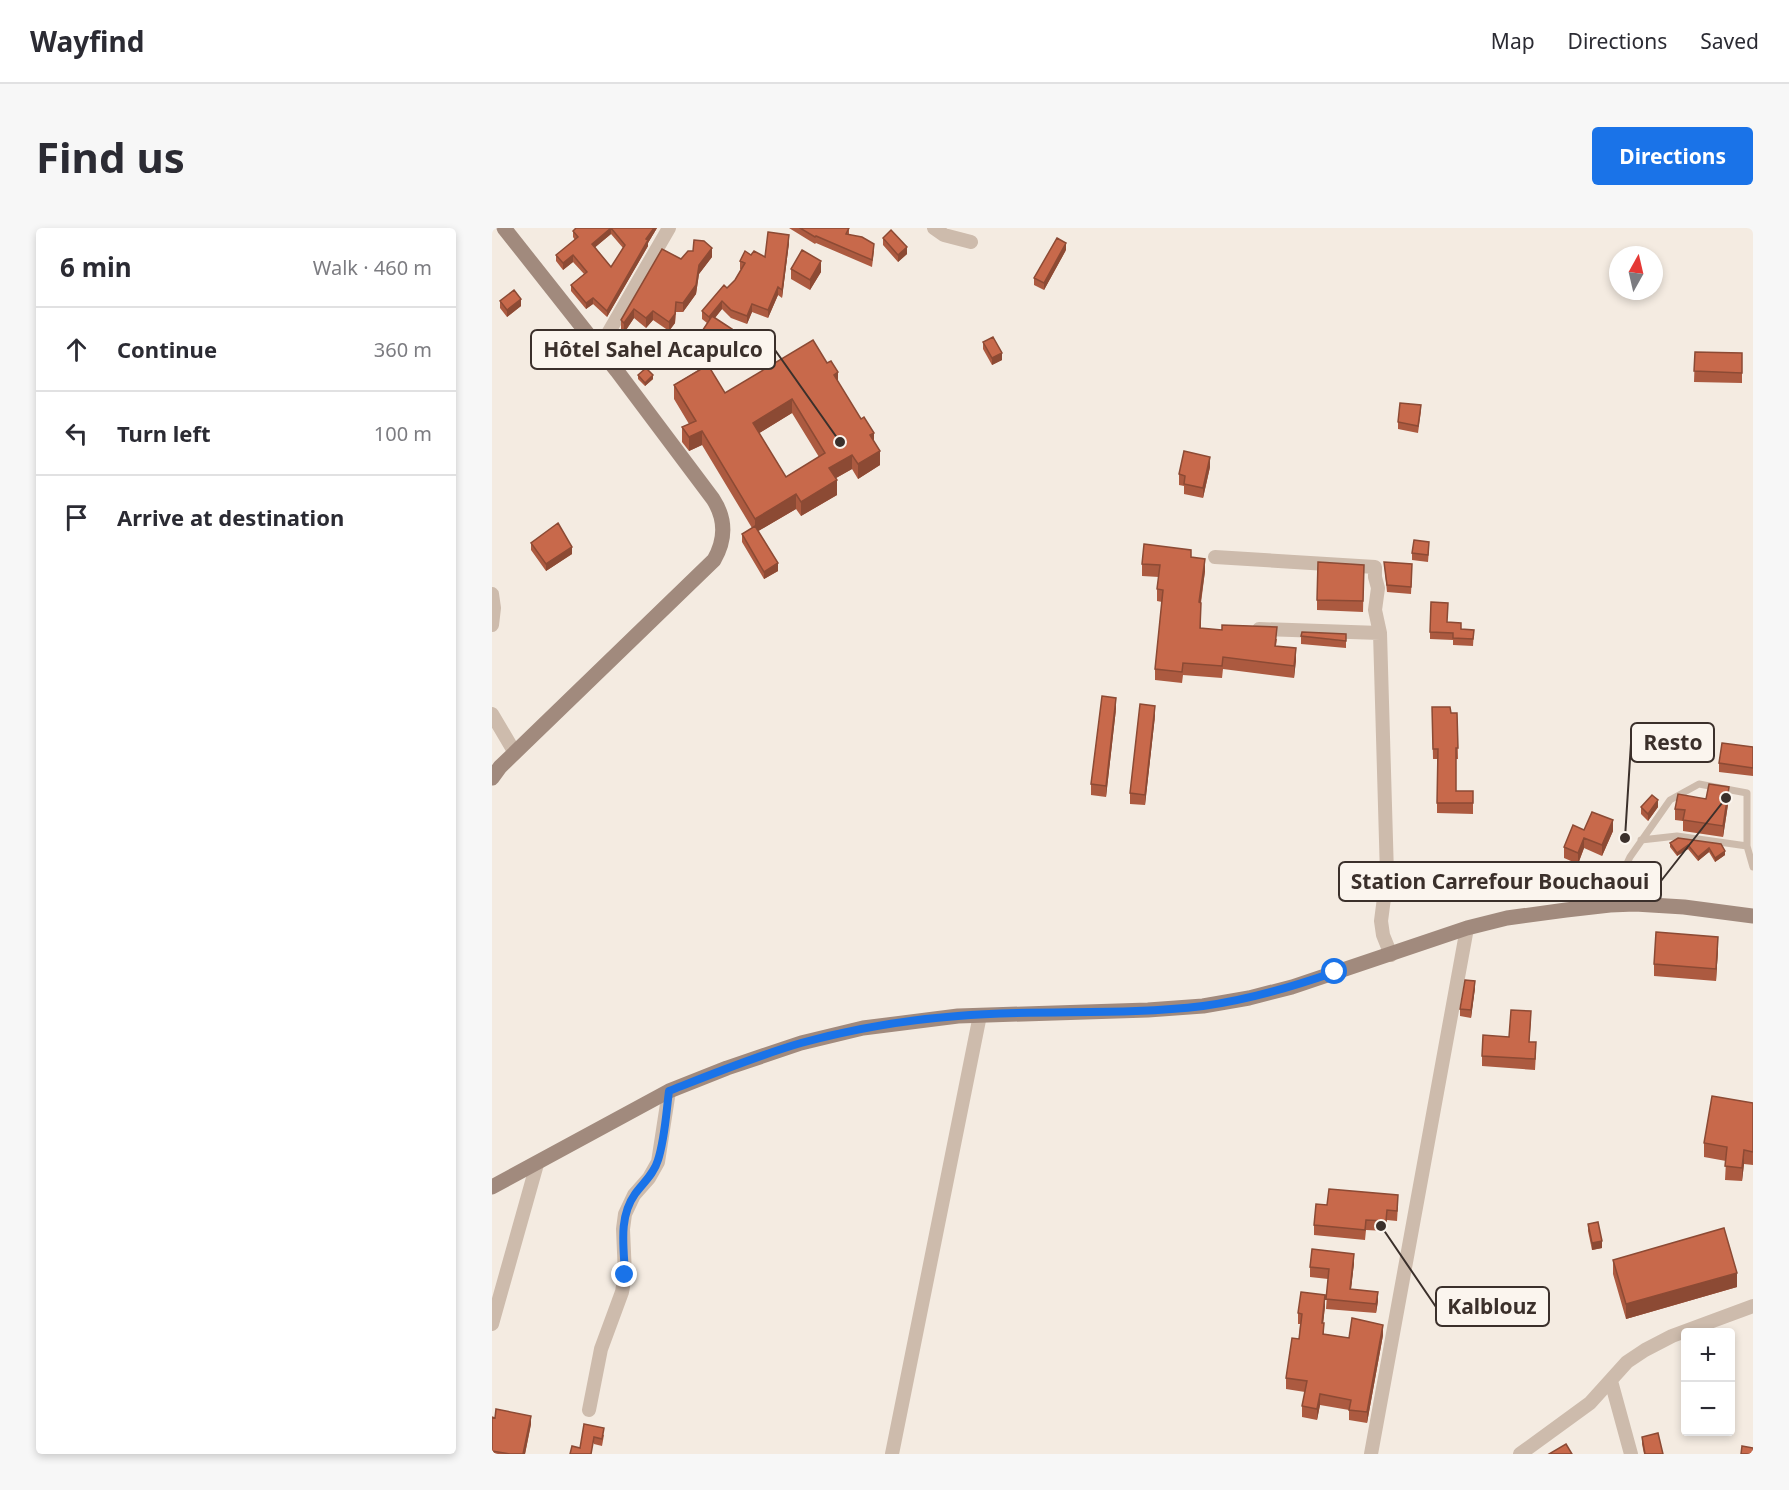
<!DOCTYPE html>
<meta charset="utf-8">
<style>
:root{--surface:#fff;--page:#f7f7f7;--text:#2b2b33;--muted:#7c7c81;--line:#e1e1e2;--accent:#1a73e8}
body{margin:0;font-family:"Noto Sans",sans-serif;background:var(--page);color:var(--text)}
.controls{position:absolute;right:18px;bottom:18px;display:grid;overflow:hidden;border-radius:6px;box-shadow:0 3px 9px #0003}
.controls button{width:54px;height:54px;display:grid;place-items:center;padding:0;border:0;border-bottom:2px solid var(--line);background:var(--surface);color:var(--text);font:30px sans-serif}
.compass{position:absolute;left:1117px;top:18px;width:54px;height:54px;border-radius:50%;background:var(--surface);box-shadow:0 3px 9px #0003;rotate:8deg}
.stop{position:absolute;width:18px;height:18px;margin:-14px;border:4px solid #1a73e8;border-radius:50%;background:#fff}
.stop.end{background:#1a73e8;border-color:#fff;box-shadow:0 2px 6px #0008}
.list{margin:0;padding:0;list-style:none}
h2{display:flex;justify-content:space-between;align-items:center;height:78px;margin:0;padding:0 24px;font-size:26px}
h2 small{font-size:20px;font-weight:400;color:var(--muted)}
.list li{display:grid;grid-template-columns:39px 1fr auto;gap:18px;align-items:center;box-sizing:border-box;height:84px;padding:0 24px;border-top:2px solid var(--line)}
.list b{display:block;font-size:22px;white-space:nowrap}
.list em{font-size:20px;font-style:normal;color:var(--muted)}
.icon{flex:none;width:33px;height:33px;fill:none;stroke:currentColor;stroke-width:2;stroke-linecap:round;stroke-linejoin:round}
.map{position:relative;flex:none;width:1261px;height:1226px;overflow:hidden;border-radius:6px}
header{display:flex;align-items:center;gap:36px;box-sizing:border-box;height:84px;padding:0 30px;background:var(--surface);border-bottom:2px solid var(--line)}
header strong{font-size:28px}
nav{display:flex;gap:33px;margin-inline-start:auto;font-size:21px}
.intro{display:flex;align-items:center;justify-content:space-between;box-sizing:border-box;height:144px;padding:0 36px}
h1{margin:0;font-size:42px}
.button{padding:15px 27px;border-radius:6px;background:var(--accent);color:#fff;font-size:21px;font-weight:700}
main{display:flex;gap:36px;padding:0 36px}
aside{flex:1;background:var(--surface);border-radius:6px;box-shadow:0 3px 9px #0003}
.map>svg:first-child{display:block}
</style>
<header>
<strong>Wayfind</strong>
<nav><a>Map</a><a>Directions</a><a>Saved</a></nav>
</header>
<div class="intro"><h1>Find us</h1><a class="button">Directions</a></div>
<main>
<aside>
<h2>6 min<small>Walk · 460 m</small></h2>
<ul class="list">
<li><svg class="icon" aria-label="ahead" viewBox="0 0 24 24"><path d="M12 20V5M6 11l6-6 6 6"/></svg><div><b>Continue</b></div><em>360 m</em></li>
<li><svg class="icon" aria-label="left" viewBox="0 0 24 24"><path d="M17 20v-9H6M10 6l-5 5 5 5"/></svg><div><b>Turn left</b></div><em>100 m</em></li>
<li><svg class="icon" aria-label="arrive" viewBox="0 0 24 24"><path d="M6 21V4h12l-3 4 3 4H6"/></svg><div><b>Arrive at destination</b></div></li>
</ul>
</aside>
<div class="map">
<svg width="1261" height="1226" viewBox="0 0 1261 1226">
<rect width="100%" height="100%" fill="#f4ebe1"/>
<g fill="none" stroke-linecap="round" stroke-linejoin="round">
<path stroke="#cdbbac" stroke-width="7" d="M1149 612 1185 608 1255 618
M1118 677 1120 667 1138 629 1178 572 1207 556 1255 565V618L1261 639"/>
<path stroke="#cdbbac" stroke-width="14" d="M442 0 452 7 479 14
M107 121 177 0
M723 329 883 339V349L886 360 883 382 888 405
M0 366 2 380 0 397
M767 401 888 405 895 647 889 693 891 707 899 727
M0 486 23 525
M0 1096 45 936
M1119 1153 1139 1226
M97 1182 109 1121 130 1064 133 1047 131 1001 133 986 142 967 157 950 166 934 177 863
M400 1226 488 787
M879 1226 975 700
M1028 1226 1098 1175 1135 1134 1153 1122 1180 1108 1261 1078"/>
<path stroke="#a18a7d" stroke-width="15" d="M0 550 8 539 222 332C234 311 234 291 221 271L125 143 12 0
M0 959 177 863 235 840 309 815 371 800 466 788 656 782 711 778 757 770 800 759 975 700 1015 690 1074 682 1118 677 1143 676 1192 679 1261 688"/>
</g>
<path fill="#ac5a40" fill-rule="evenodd" d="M84 0H165L156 15V18L115 89 101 76 94 81 79 63V57L92 46 81 34 71 42 64 33V27L83 12 81 9V3ZM119 6 131 20 119 39 103 19Z
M297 0H357V7L382 23 380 39 324 15 323 16Z
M391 10 415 26 406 34 391 17Z
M297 15 290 70 286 67 276 90 260 84 255 96 239 90 230 81 223 90 240 112 230 128 224 123 214 138 233 165 346 154 382 214 388 237 366 251 360 241 344 250 345 267 309 288 304 281 266 303 286 343 272 351 250 314V306L260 300 210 217 197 223 190 214V199L197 196 182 171V157L211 139 199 131V120L215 95 210 91V83L243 52 249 41H248V33L259 27 273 29ZM300 185 327 229 294 249 267 205Z
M574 22 552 62 542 57V50Z
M220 29 207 46 204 66 191 84H184L183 95 177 103 161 92 154 100 142 90 132 105 129 101V92L189 31Z
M299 41 329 44 318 62 299 51Z
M8 73 29 78 15 89 8 80Z
M119 112 148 129 143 137 121 122 119 119Z
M491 114 510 132 500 137 491 121Z
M1203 124 1250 125V155L1202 154Z
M146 147 161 151 153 158 146 151Z
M929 183 926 205 906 201V194Z
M718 239 711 270 692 266V258L687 257V246Z
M39 315 80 326 54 343 39 322Z
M937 321 936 334 920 332V325Z
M699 329 713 343 709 375V400L785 411 784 418 804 432 802 450 731 441 730 450 691 447 690 455 663 452V441L670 374 665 373V361L667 349 650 348V336Z
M892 334 920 344 919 366 895 364Z
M872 337 871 384 825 382V372Z
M956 394 969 401 982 402 981 418 961 417V412L938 411V404Z
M809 408 854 413V420L809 416Z
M940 479 959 485H965L966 531H964V563H981V586L945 585V531H941Z
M624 481 614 569 599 567V556Z
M663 488 653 577 638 576V565Z
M1261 519V548L1227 544V535Z
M1237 570 1231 609 1191 603V593L1183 592V581L1214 571Z
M1149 579H1166L1156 593 1149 586Z
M1092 602 1121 603 1110 628 1092 620 1086 636 1072 630V619Z
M1186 610 1233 627 1223 634 1217 624 1206 633 1196 621 1185 628 1178 619V615Z
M1226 721 1224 753 1162 748V736Z
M983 760 979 790 968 788V781Z
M1039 794 1037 814 1044 825 1043 842 990 838V828Z
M1261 875V937L1252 936 1250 953 1233 952 1234 933 1212 929V915Z
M835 977H906L905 993 895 992 894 1003 874 1002 873 1012 822 1007V997Z
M1096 996 1110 1020 1100 1022 1096 1003Z
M1121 1032 1245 1059 1134 1091 1121 1046Z
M862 1035 859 1061 886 1073 884 1085 834 1081 836 1051 818 1049V1039Z
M833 1078 831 1095 832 1106 857 1110 891 1107 875 1195 857 1192V1182L828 1177 825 1192 810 1189V1178L813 1164 794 1161V1150L807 1111 808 1096H806V1085Z
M0 1189 39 1196 33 1226H0Z
M92 1196 112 1207 110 1218 102 1216Z
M1150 1209 1171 1226H1152L1150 1216Z"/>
<path fill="#8c4a34" d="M119 0V6L100 22V16Z
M162 0H165L156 15V18L115 89V83L154 11Z
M297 7V15L290 70V62Z
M574 15V22L552 62V55Z
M415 19V26L406 34V27Z
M220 20V29L207 46 204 66 191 84V75L207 37Z
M81 27V34L71 42V35Z
M329 33V44L318 62V52Z
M286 59V67L276 90V82Z
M101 70V76L94 81V75Z
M29 71V78L15 89V82Z
M230 73V81L217 97V89Z
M184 74 183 95 177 103V94Z
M260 76V84L255 96V88Z
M142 81V90L132 105V95Z
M161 83V92L154 100V90Z
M240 101V112L230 128V117Z
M224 113V123L212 140V129Z
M148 122V129L143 137V130Z
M510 125V132L500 137V130Z
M346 144V158L342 147Z
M161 147V151L153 158V155Z
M300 171V185L261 209V195Z
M210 203V217L197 223V209Z
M382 205V219L378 207Z
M388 223V237L366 251V236Z
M360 227V241L337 254V240Z
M718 229V239L711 270V260Z
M345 252V267L309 288V274Z
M304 266V281L263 305V291Z
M80 319V326L54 343V336Z
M713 331V343L707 386V374Z
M286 335V343L272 351V344Z
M804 420V432L802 450V438Z
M624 470V481L614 569V558Z
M663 478V488L653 577V567Z
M1237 559V570L1231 609V598Z
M1166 572V579L1156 593V586Z
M1121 592V603L1110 628V617Z
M1092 610V620L1086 636V625Z
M1196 617V621L1185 628V625Z
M1217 620V624L1206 633V629Z
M1233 623V627L1223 634V630Z
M1226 709V721L1224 753V741Z
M983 753V760L979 790V782Z
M1252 922V936L1250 953V940Z
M1110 1013V1020L1100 1022V1015Z
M862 1026V1035L858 1070V1061Z
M1245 1045V1059L1134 1091V1076Z
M886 1064V1073L884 1085V1076Z
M833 1067V1078L830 1106V1095Z
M891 1097V1107L875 1195V1184Z
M828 1166V1177L825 1192V1181Z
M39 1188V1196L33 1226H31Z"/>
<path fill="#c8694b" stroke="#8c4a34" stroke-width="1.5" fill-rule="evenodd" d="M84 0H119L100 16 119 39 133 17 119 0H162L154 11 156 12 115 83 101 70 94 75 79 57 95 44 81 27 71 35 64 27 86 9 81 3Z
M308 0H357L354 6 370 9 382 16 380 32 324 8 323 9Z
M399 2 415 19 406 27 391 10Z
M276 4 297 7 290 62 286 59 276 82 260 76 255 88 239 82 230 73 217 89 210 83 232 57 235 60 243 52 253 35 248 33 253 23 259 27 262 23 273 29Z
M565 10 574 15 552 55 542 50Z
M202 12 212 13 220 20 207 37 204 57 191 75 184 74 183 86 177 94 161 83 154 90 142 81 132 95 129 92 170 21 189 31 196 23H201Z
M310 22 329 33 318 52 299 41Z
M22 62 29 71 15 82 8 73Z
M220 88 240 101 230 117 224 113 212 129 199 120Z
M501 109 510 125 500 130 491 114Z
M321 112 335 135 339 133 346 144 342 147 369 191 372 189 382 205 378 207 388 223 366 236 360 227 337 240 345 252 309 274 304 266 263 291 210 203 197 209 190 199 204 193 182 157 216 137 233 165ZM300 171 333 225 294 249 261 195Z
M1203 124 1250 125V145L1202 143Z
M154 140 161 147 153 155 146 147Z
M908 175 929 177 926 198 906 194Z
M692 223 718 229 711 260 692 256 693 248 687 246Z
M66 295 80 319 54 336 39 315Z
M263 298 286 335 272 344 250 306Z
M922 312 937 314 936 327 920 325Z
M652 316 699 322V329L713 331 707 374 709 375 708 400 730 402V397L785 399 783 418 804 420 802 438 731 429 730 438 691 435 690 444 663 441 671 362 665 361 668 337 650 336Z
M826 334 872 337 871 373 825 372Z
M892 334 920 336 919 359 895 357Z
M939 374 956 375 955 394 969 395V401L982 402 981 411 961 410V405L938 404Z
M810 404 854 406V413L809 408Z
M610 468 624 470 614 558 599 556Z
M648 476 663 478 653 567 638 565Z
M940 479H958L959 485H965L966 520H964V563H981V575H945L946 521H941Z
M1230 515 1261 519V540L1227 535Z
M1217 556 1237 559 1231 598 1191 592 1193 582 1183 581 1186 566 1214 571Z
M1160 567 1166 572 1156 586 1149 579Z
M1100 584 1121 592 1110 617 1092 610 1086 625 1072 619 1081 597 1092 602Z
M1186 610 1229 616 1233 623 1223 630 1217 620 1206 629 1196 617 1185 625 1178 615Z
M1164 704 1226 709 1224 741 1162 736Z
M973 752 983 753 979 782 968 781Z
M1019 782 1039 783 1037 814H1044L1043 831 990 828 991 807 1017 809Z
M1220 868 1261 875V924L1252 922 1250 940 1233 938 1235 919 1212 915Z
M837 961 906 967 905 983 895 982 894 993 874 992 873 1002 822 997 824 976 835 977Z
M1106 994 1110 1013 1100 1015 1096 996Z
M1232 1000 1245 1045 1134 1076 1121 1032Z
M820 1021 862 1026 858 1061 886 1064 884 1076 834 1071 837 1041 818 1039Z
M809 1064 833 1067 830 1095H832L831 1106 857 1110 860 1090 891 1097 875 1184 857 1182 859 1172 828 1166 825 1181 810 1178 815 1153 794 1150 800 1110 807 1111 810 1086 806 1085Z
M4 1181 39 1188 31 1226H18L0 1223V1189L3 1190Z
M92 1196 112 1200 110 1211 102 1209 99 1226H78L80 1218 88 1220Z
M1166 1205 1171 1226H1153L1150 1209Z
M1074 1216 1080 1226H1057Z
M1250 1218 1261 1220V1226H1249Z"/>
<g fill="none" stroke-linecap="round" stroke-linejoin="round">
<path stroke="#1a73e8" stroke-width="8" d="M133 1047C132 1020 126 990 143 966 151 955 162 946 166 932 173 910 174 886 177 863 220 846 264 828 309 815 360 801 413 792 466 788 547 781 630 788 711 778 756 772 800 759 843 744"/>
</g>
<path fill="none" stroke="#3b302b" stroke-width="2" d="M348 214L283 122M1133 610L1139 515M1234 570L1169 653M889 998L944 1079"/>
<g fill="#3b302b" stroke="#fbf5ee" stroke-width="2">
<circle cx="348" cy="214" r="6"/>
<circle cx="1133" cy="610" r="6"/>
<circle cx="1234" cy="570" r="6"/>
<circle cx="889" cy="998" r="6"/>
</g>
<g fill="#fbf5ee" stroke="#3b302b" stroke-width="2">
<rect x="39" y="102" width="244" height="39" rx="6"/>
<rect x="1139" y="495" width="83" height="39" rx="6"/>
<rect x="847" y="634" width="322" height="39" rx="6"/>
<rect x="944" y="1059" width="113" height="39" rx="6"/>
</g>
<g font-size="21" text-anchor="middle" font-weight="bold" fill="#3b302b">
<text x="161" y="129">Hôtel Sahel Acapulco</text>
<text x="1181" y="522">Resto</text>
<text x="1008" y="661">Station Carrefour Bouchaoui</text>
<text x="1000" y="1086">Kalblouz</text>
</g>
</svg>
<div class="controls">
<button>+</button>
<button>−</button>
</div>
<svg class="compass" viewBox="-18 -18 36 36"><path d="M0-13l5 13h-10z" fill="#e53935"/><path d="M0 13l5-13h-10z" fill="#7c7c81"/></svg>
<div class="stop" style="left:843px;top:744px"></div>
<div class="stop end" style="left:133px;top:1047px"></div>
</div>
</main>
